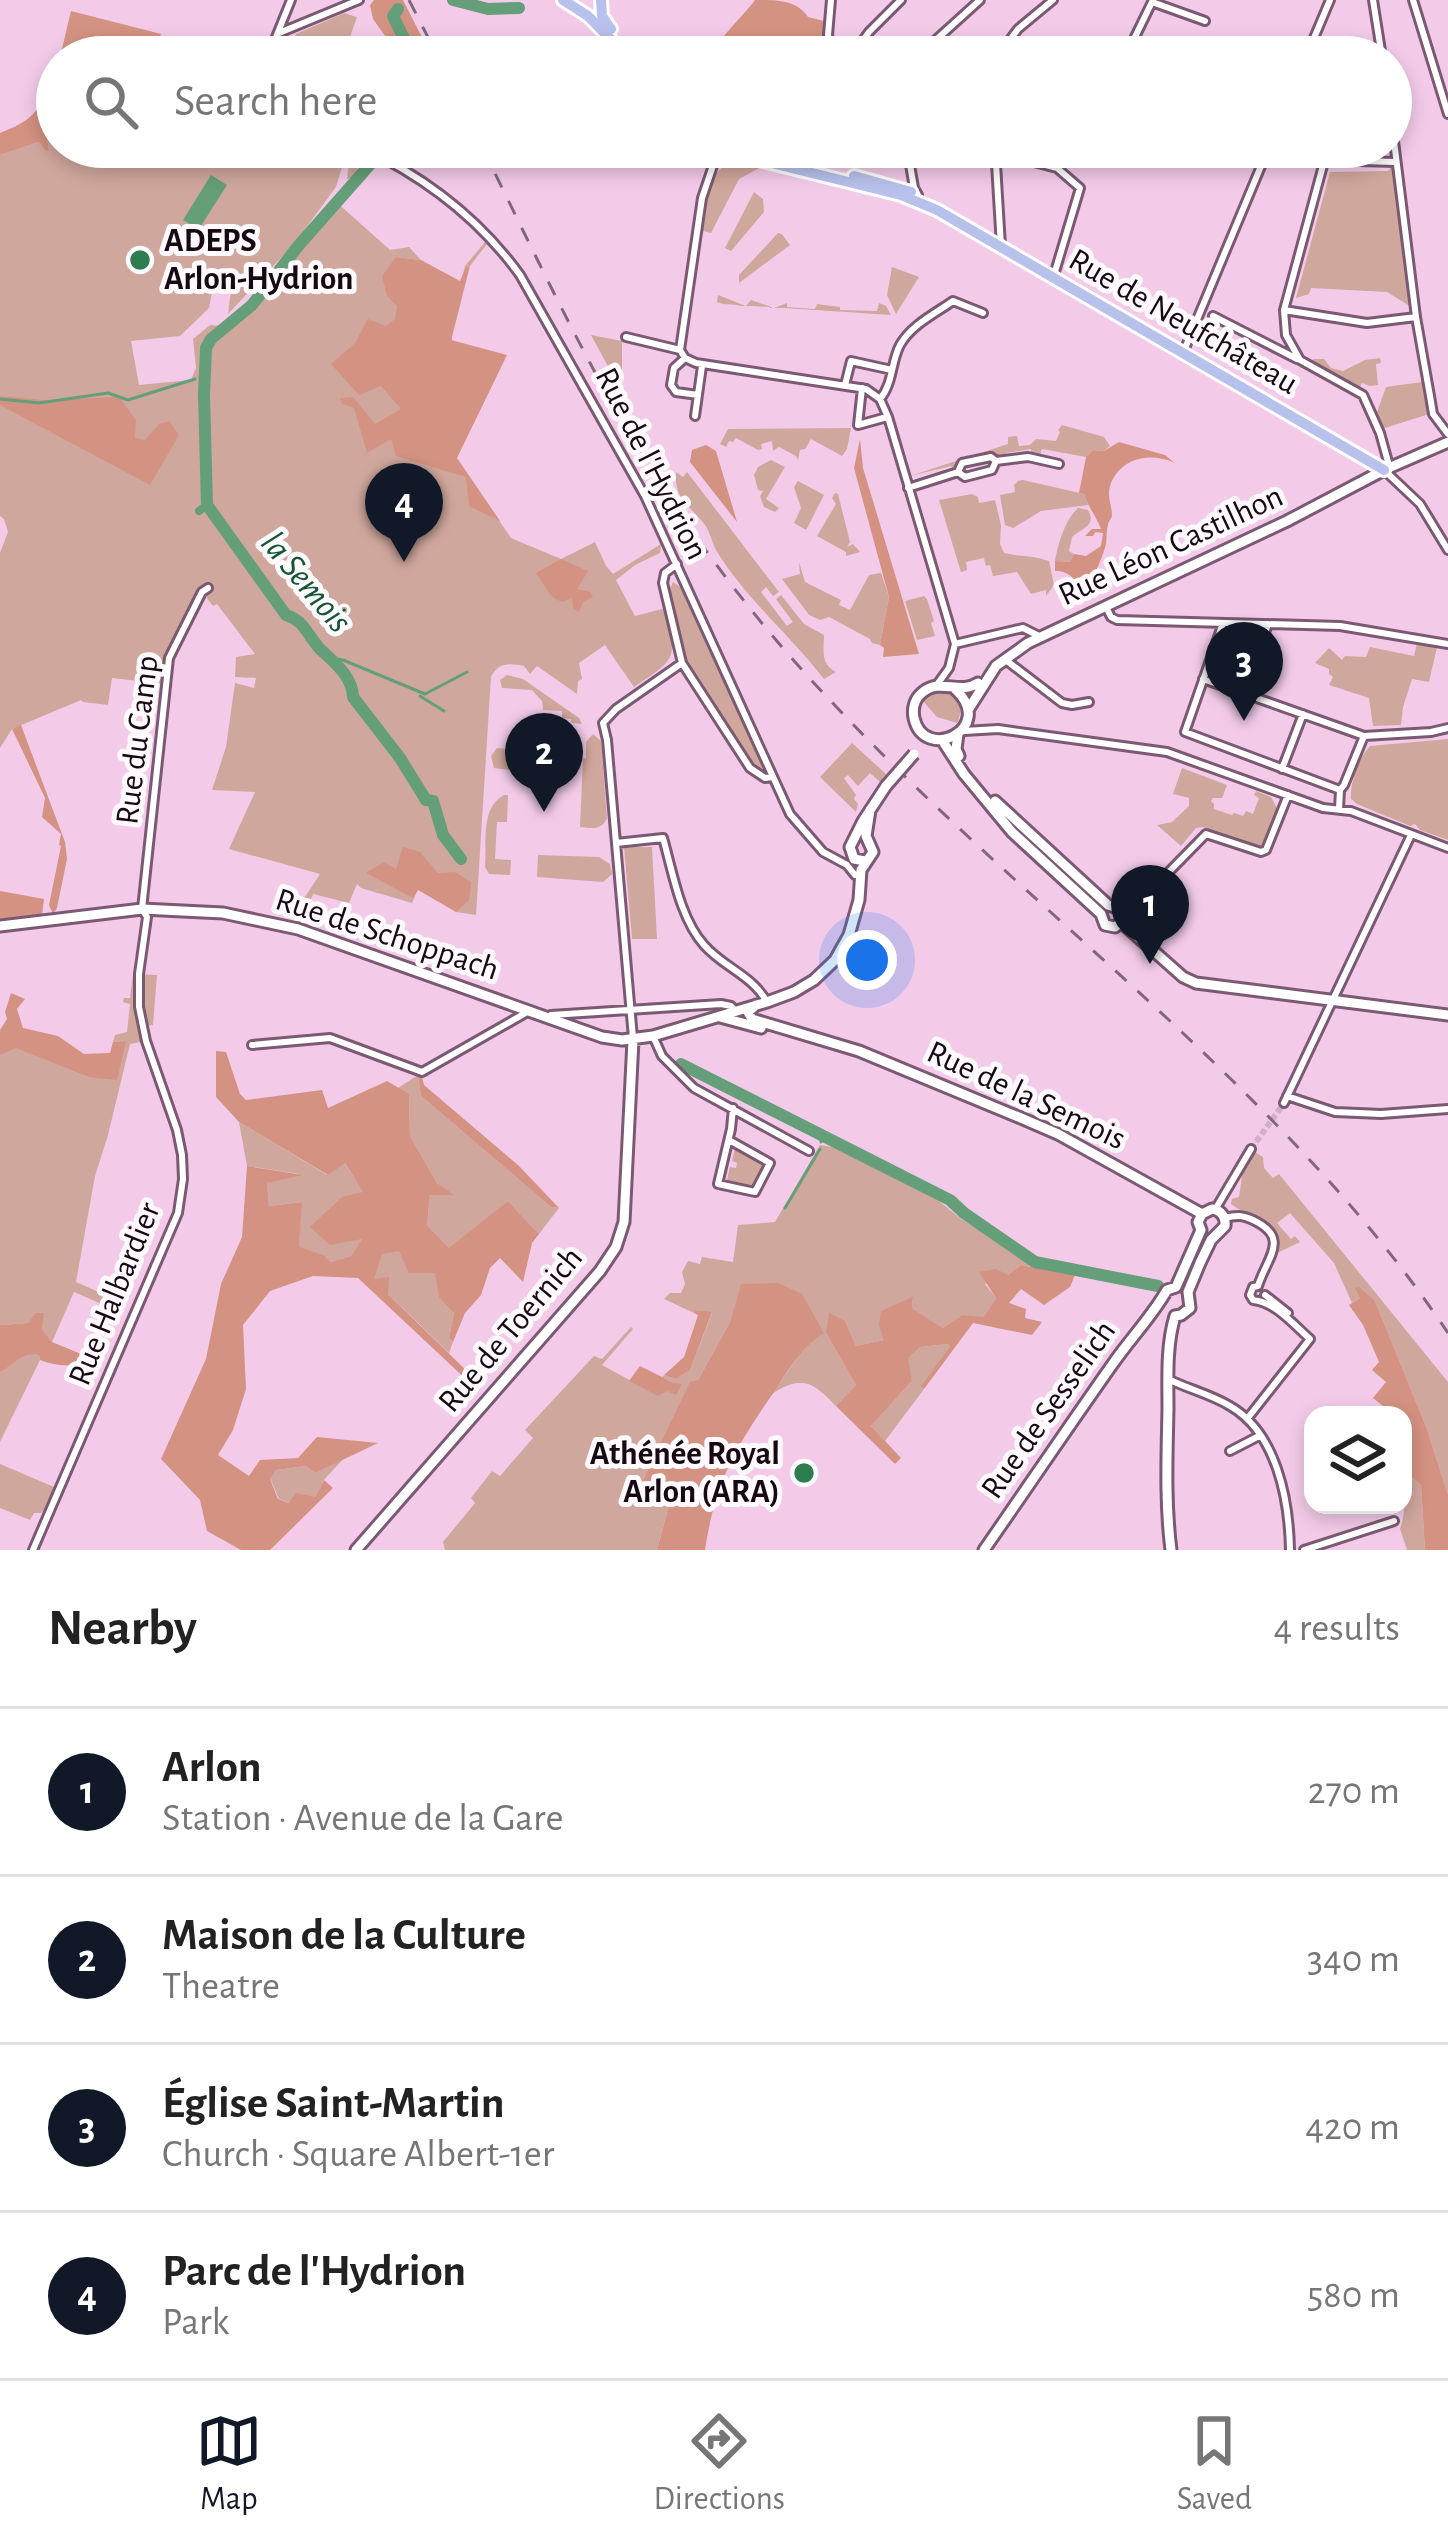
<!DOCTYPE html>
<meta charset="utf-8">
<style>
:root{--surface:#fff;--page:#f6f6f6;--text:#222;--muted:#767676;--line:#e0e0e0;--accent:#111827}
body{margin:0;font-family:"Alegreya Sans",sans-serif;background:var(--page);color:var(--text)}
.controls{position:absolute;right:36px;bottom:36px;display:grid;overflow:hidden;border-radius:24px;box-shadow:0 6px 18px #0003}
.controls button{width:108px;height:108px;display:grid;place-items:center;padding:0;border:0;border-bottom:3px solid var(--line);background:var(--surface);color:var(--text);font:60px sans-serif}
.you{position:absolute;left:867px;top:960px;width:42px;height:42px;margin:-30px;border:9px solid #fff;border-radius:50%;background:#1a73e8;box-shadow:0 0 0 18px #1a73e833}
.badge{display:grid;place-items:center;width:78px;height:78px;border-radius:50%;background:var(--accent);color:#fff;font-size:39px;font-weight:700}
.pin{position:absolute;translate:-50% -99px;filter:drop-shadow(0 3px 6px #0008)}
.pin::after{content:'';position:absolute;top:63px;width:42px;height:36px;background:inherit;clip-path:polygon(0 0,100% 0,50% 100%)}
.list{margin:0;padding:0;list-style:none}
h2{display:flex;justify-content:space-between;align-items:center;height:156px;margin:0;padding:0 48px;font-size:51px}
h2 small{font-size:39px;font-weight:400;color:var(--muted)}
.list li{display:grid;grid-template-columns:78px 1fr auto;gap:36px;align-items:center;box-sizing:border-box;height:168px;padding:0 48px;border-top:3px solid var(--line)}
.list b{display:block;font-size:45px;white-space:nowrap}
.list p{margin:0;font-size:39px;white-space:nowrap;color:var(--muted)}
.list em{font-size:39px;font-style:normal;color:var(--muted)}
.icon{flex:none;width:66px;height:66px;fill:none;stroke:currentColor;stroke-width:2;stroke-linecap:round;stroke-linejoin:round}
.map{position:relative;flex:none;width:1448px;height:1550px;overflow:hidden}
.search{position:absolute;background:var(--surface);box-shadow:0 6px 18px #0003;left:36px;right:36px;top:36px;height:132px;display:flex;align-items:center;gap:30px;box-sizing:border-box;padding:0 42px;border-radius:66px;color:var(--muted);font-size:45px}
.sheet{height:828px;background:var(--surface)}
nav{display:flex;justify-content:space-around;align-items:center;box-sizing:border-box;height:168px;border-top:3px solid var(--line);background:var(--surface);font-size:33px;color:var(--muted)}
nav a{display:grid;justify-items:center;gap:6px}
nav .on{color:var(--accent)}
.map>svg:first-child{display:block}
</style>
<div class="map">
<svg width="1448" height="1550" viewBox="0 0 1448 1550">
<rect width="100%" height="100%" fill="#f3cbe9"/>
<path fill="#d0a79c" d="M344 13 357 17 343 57H289L296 34Z
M57 135V147H346L366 157 358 166 356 177 347 179 349 163 344 160 336 187 294 244 228 314 233 276 215 277 209 308 180 336 131 341 139 385 191 380 196 368 193 339 210 325 222 326 242 311 334 200 390 250 409 247 421 260 396 257 446 344 465 266 485 242 487 244 470 266 452 337 457 459 511 538 561 559 595 542 606 566 613 574 661 544 660 553 635 565 616 580 635 616 666 608C676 661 678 657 634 687L605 645 579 663 582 679 578 681 577 694 537 666 530 674 524 666C510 663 498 662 491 677L476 915 456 912 423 877 412 903 361 888 357 884 349 903 313 894 302 924 298 922 303 900 320 874 229 849 255 792 212 790 226 747 235 683 254 688 256 678 235 677 236 657 255 654 217 604 213 606 203 593 172 649 166 684 112 678 108 705 83 702 81 700 12 729 0 748V553L8 532 4 519 0 516V155L39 142 46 150 49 149 46 138Z
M730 162 761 167 739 179 711 233 703 231C706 207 706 174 730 162Z
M1392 166 1413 308 1387 292 1311 288 1309 294 1296 298 1330 172 1388 171Z
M754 192 763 199 764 212 731 251 725 248Z
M778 233 782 234 790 245 739 283V275Z
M892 267 919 277 896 314 887 295Z
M718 295 746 306 751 300 774 308 787 303V307L815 309 817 304 840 307V310L877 311 879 303 886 306 891 315 723 304 717 302Z
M591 335 622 341V380L616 381Z
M1380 358 1381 363 1376 364 1378 385 1370 386 1362 383 1358 391 1310 364 1313 359H1324L1331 368 1343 371 1365 360Z
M1422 382 1429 414 1382 429 1377 412 1386 387Z
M1062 425 1104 437 1110 446 1104 451 1093 450 1086 457 1042 449 1040 455 1031 453V449L1006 453 1002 457 962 463 953 470 951 466 910 476 1008 444V437L1017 436 1019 446 1030 445 1036 439 1056 441 1060 432 1058 430Z
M851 428 847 449 842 456 811 439 805 449 800 450 798 460 796 456 779 447 773 451 772 441 761 444 762 449 758 450 736 438 733 442 729 441 726 447 720 444 728 429Z
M771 460 785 467 766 499 779 508 775 512 764 507 760 496 763 491 758 490 754 475 758 467Z
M676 472 683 477 687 472 779 592 773 596 766 587 761 592 787 626 793 622 776 599 781 595 804 624 824 635C824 650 820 664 836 672L824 679C790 635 745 598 716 550 712 542 710 532 705 525 689 504 674 500 676 472Z
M1023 480 1084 494 1088 505 1041 511 1013 528 1005 525 1000 495 1015 492 1014 485 1018 481Z
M798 481 824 495 806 530 794 523 801 508 794 487Z
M835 493 838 494 850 542 847 547 853 544 860 552 846 556V552L817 536 836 504 832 498Z
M972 494 978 497 979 503 995 500 1001 525 1000 544 1004 553C1020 557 1033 555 1049 561L1054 585 1046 596V590L1031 594 1017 572 993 576 990 565 986 566 984 558 966 562 967 570 961 572 939 500Z
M1078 508 1088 510C1097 526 1082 528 1072 537L1069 551 1074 554 1070 562 1055 561C1058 544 1065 520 1078 508Z
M799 562 805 582 841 600 839 605 850 610 869 575 881 573 889 597 880 645 872 643 870 639 829 617 820 620 809 615 782 579 800 574Z
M673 582 680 587 762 766 761 771 750 762 687 662 681 645 670 589Z
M924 596 927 599 934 621 931 623 935 636 917 640 905 601Z
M1417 643 1437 647 1429 682 1412 679 1403 707 1401 725 1373 726 1369 698 1329 685 1333 677 1329 674V669L1315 663 1329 648 1342 660 1345 656 1366 657 1370 647 1414 656Z
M507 675 523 679 579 718 582 724 572 723 571 719 562 718V711L543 710 542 701 532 690 502 688 500 680Z
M941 691C958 694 965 707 957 723L937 717 923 701 933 692Z
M593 734 601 741 607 818C601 831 593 828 580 827L583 759 586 758V742Z
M1448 739V840L1420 830 1415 824 1410 826 1357 804 1351 799C1350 782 1359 758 1370 746Z
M852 743 886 774 880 782 870 773 858 786 848 775 844 778 856 795 854 799 858 804 856 812 820 777Z
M497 748 509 749 516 756 541 757 544 754 539 750H545L546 770 539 772 543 768 541 765H515L509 770 494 768 491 756Z
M1182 768 1227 785 1222 798H1213L1211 801 1214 804V809L1232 815 1234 813 1243 816 1246 811 1253 814 1259 798 1254 795 1256 791 1271 797 1278 810 1265 846 1260 847 1203 827 1196 828 1181 846 1157 825 1172 822 1189 806V798L1173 794Z
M504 795H508L507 822H497L495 859 511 860 510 875 489 874 485 867C487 842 480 808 504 795Z
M624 847H652L657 939H632Z
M538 855 599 857 610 864 612 874 603 882 537 877Z
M133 974 157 975 153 1025 142 1026 146 1041 130 1044 108 1135 95 1176 76 1282 124 1303 120 1312 74 1292 52 1342 42 1329 43 1313 28 1323 0 1325V1055L15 1047 88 1077 125 1041 113 1042 115 1035 127 1032 130 1004 123 1002 124 998H130Z
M418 1075 421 1096 551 1207 559 1208 539 1234 508 1201 450 1249 427 1225 430 1195H451L437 1183 410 1136 409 1095 398 1088Z
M239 1122 327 1175 344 1162 364 1193 363 1238 351 1256 331 1262 324 1255 299 1248 301 1202 269 1206 267 1183 299 1174 247 1166Z
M731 1144 764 1162 766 1170 753 1189 722 1181 721 1179 727 1180 730 1167 736 1168 737 1163 732 1161 735 1148 730 1146Z
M820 1145 837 1148 939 1201 961 1219 1044 1269 1021 1265 1008 1275 985 1284 996 1298 984 1318 962 1315 943 1328 912 1308 913 1298 885 1340 856 1346 845 1321 826 1333 856 1385 836 1406C813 1382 802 1374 772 1394L806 1345 824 1332 731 1320 643 1479 673 1490 657 1550H445L443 1542 475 1503 471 1498 492 1471 500 1476 533 1438 525 1430 594 1356 602 1359 631 1327 633 1329 602 1365 657 1395 674 1383 662 1377 664 1375 676 1379 690 1370 712 1313 696 1310 694 1313 664 1299 670 1293H681L685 1284 682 1272 688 1261 700 1264 702 1257 733 1262 738 1225 775 1222Z
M1255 1152 1263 1157 1264 1168 1273 1178 1279 1174 1448 1382V1495L1427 1429 1375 1301 1360 1298 1352 1303 1334 1263 1290 1213 1277 1223 1291 1239 1295 1236 1300 1242 1275 1254C1282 1223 1252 1219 1231 1204L1232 1199 1239 1197 1243 1169Z
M399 1250 435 1273 454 1313 449 1338 453 1342 449 1353 373 1279 382 1253Z
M948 1344 951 1348 922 1386 924 1389 885 1441 871 1426 912 1381 907 1358 920 1347Z
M31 1353 39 1355 40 1360 0 1442V1372L19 1358Z
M344 1458 324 1480 315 1497 290 1503 279 1499 270 1478 276 1470 306 1466 315 1473Z
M0 1464 54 1487 45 1509 41 1513H34L30 1520 0 1508Z
M1403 1471 1421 1485 1425 1550H1407L1400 1529C1407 1511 1403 1492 1403 1471Z"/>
<path fill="#d49282" d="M374 0H403L432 57H400L373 19 370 5Z
M755 0C777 0 797 0 808 17L828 22 834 57H789L762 48 750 57H713C717 38 742 18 755 0Z
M71 11 161 34 152 57H60Z
M57 65V135L47 139 49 150 46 151 39 142 0 155V133C42 117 41 105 57 65Z
M396 257 421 260 460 281 466 267 469 268 451 340 507 355 457 458 500 521 469 506 466 477 396 456 391 439 367 453 354 408 342 404 340 398 353 397 375 424 401 409 381 386 359 395 331 364 355 343 368 319 386 326 395 319 397 306 387 296 382 276Z
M0 396 43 400 119 397 136 420 135 438 145 440 159 424 169 421 179 435 150 485 0 405Z
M860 439 863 468 919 654 883 657 884 648 880 645 889 597 854 468Z
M1119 442 1165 455 1175 463C1151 452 1120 457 1110 486 1107 498 1112 505 1112 516 1111 519 1108 522 1108 525 1106 531 1107 538 1106 544 1102 560 1094 575 1086 589L1080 591C1075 579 1070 571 1055 571V561L1070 562 1074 554 1086 556 1101 546 1103 533 1095 532 1093 536H1085L1092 529H1101C1096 516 1088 507 1084 494L1079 493 1086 457 1093 450 1104 451Z
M706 445 716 451 737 522 690 462 692 450Z
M561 559 588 571 577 589 590 592 593 597 583 602 579 612 573 609 572 597 563 602 555 599 549 593 536 573Z
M21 725 65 842 67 859 57 908 53 914 49 905 61 846 59 845 61 834 42 817 45 798 12 729Z
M403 847 420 852 438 873 455 872 471 882 469 900 456 912 418 890 413 898 366 873 384 862 396 869Z
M0 891 44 899 42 916 0 920Z
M11 993 25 999 17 1009 23 1028 58 1036 84 1054 110 1053 113 1042 126 1041 117 1080 88 1077 16 1048 0 1055V1030L7 1019 5 1012Z
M216 1051 226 1052 240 1094 246 1100 322 1090 328 1108 387 1081 409 1094 410 1136 437 1183 454 1195H430L427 1225 449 1248 508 1201 539 1234 532 1243 523 1282 500 1258 490 1268 481 1295 465 1313 453 1342 449 1338 454 1313 439 1297 435 1273H409L399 1251 382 1254 374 1279 389 1277 388 1294 475 1379 471 1384 358 1278 313 1276 270 1291 243 1325 246 1389 233 1430 218 1455 249 1476 260 1460 298 1458 317 1437 378 1443 315 1473 306 1466 276 1470 270 1479 278 1499 289 1503 296 1493 315 1497 324 1480 333 1488 270 1550H241L207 1531 200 1500 161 1459 206 1359 221 1284 242 1237 247 1166 303 1175 267 1183 269 1206 302 1202 299 1247 324 1255 331 1262 351 1256 362 1239 330 1245 310 1227 342 1197 363 1192 345 1163 328 1175 239 1122 216 1097Z
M418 1075 422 1077 424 1085 519 1166 559 1208 551 1207 421 1096Z
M1021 1265 1075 1275 1070 1287 1044 1305 1021 1289 1009 1303 1026 1309 1025 1318 1042 1322 1032 1335 973 1323 924 1389 921 1386 950 1347 948 1344 920 1347 908 1358 912 1381 871 1426 901 1458 895 1464 836 1406 856 1385 826 1333 829 1313 845 1321 856 1346 884 1340 879 1325 881 1311 913 1297 912 1308 943 1328 962 1315 984 1317 996 1298 979 1272 996 1269 1008 1275Z
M778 1283 802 1294 824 1333C802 1347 790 1367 776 1389 736 1447 716 1479 705 1550H657L673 1490 643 1480 690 1382 698 1380 731 1320 741 1284Z
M1359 1287 1375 1301 1427 1429 1448 1495V1550H1425L1421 1485 1403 1471V1415H1394L1373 1398 1386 1382 1372 1370 1379 1362 1363 1325 1349 1305 1360 1298 1355 1288Z
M695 1310 712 1312 690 1370 676 1379 664 1375 684 1357 698 1315 694 1313Z
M36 1313H44L42 1329 52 1342 96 1360C75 1366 61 1368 40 1360L39 1355C22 1351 14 1365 0 1372V1325L28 1323Z
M640 1366 674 1383 682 1384 676 1395 667 1391 658 1396 629 1381Z"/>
<path fill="#649f79" d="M211 175 227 185 199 229 183 220Z"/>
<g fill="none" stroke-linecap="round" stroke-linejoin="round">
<path stroke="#649f79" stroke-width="3" d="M200 377 206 375
M0 399 39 403 108 393 128 400 195 379
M332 658 343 660 425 694 467 672
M420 696 444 711
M821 1142 822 1135
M785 1208 820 1149"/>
<path stroke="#649f79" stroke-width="8" d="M199 511 207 505"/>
<path stroke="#649f79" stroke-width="12" d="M453 0 488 9 519 8
M398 9 393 16 413 57
M383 151 386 147
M374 160 299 245 252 305 211 339 206 348 204 395 207 505 286 615C305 621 307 635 320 649 335 663 352 676 353 697L400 758 426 800 433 801 443 835 461 859
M681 1064 950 1200 964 1213 1035 1262 1158 1286"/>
<path stroke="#d2aec9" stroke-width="6" stroke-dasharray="6 3" stroke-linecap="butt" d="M1251 1149 1284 1103"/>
<g stroke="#7b5973" stroke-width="12">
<path id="street" d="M831 0 828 35 834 57
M1373 0 1382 57
M1413 0 1448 114
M1152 2 1205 21
M279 33 359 0
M268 57 291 0
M817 57 816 49 830 43
M851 57 869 32 901 0
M917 57 980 0
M997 57 1018 29 1053 0
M1122 57 1134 39 1153 0
M1306 57 1330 0
M1391 117 1416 317 1430 396 1433 414 1448 434
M361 147C425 177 478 217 520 275L645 496 790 814 823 852 847 865 855 875
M907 147 914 188 918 195
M995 147 1001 246
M1328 147 1284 310 1286 335 1300 360 1363 395 1380 433 1390 469
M996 152 1057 168 1059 164 1053 147
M1324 160 1396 162
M1054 275 1080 188 1057 168
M1284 310 1367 323 1416 317
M1213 316 1297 359
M626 337 680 350 685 358 696 363 866 389 880 399 888 417 955 644 949 668 936 686
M680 350 702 198 719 148
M1183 353 1269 147
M685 358 674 368 671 385 676 392 698 395
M845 385 851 361 892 370
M862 388 858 425 887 417
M880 399C893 384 891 362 900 345 911 325 936 313 953 301L983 313
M695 416 702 366
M1384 470 1420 504 1448 550
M958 472 965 477 992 470 996 461
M908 488 958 472 962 463 991 457 996 461 1028 457 1059 464
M677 564 665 573 663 583 682 663 750 768 765 778 772 777
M1106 607 1111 617 1117 620 1340 626 1448 644
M1223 623 1185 732 1340 790
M955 644 1023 628 1041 637
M1007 661 1062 703 1072 705 1089 702
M1203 679 1364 736 1431 732 1448 728
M1244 693 1268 624
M964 731 998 729 1167 752 1323 808 1351 811 1448 848
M1282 769 1303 714
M1339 809 1340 790 1344 785 1364 736
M616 843 663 838C673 873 680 918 704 945 723 967 752 975 767 1002
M1123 914 1142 893 1156 885 1206 834 1261 852 1266 850 1288 795
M551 1015 721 1004 731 1006 736 1011
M653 1036 662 1056 694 1088 809 1151
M633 1038 607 740 603 723 616 709 682 663
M252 1045 330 1038 422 1072 529 1011
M1287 1096 1335 1112 1381 1114 1448 1109
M1284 1103 1411 835
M729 1140 770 1163 755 1192 718 1184 731 1129 733 1108
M1216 1208 1251 1149
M1225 1218C1236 1215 1242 1215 1253 1220 1291 1238 1267 1257 1258 1286L1253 1287 1250 1295 1253 1300C1275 1302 1293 1324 1310 1339
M1265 1295 1288 1313
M1168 1379C1188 1389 1210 1394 1230 1406 1277 1433 1289 1500 1290 1550
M1247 1419 1310 1339
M1230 1451 1259 1436
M33 1550 178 1213 183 1179 182 1155 177 1130 146 1041 139 1007V974L147 917 142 909 169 658 202 592 208 588
M1304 1550 1394 1521"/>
</g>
<g stroke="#7b5973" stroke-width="15">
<path id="secondary" d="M955 689C998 728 924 764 914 718 912 708 915 698 923 692 940 678 960 695 978 683
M968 710 996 666 1028 643 1287 521 1384 470 1448 442
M958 734 956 749 959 756
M942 740 964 774 1012 832 1101 914 1105 925 1115 927 1121 922
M995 801 1108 905 1120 909 1123 914 1121 922
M865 861 854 859 850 847 863 821 886 786
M1121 922 1183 977 1196 983 1448 1015
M0 926 142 909 223 913 298 929 602 1037 622 1040 653 1036 767 1002 794 992 814 980 835 960 849 935 859 900 861 870 873 852 866 836 870 810
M756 1005 748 1012 752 1019 859 1051 1021 1118 1058 1134 1202 1214
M720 1017 761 1028
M1175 1316 1181 1315 1190 1308 1188 1292 1200 1263 1211 1240 1225 1226C1226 1217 1221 1210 1212 1209L1202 1214
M356 1550 600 1271 616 1247 624 1222 633 1040
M984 1550C1027 1488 1069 1426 1112 1365 1130 1339 1153 1315 1167 1290L1176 1287 1201 1230 1198 1222 1202 1214
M1171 1550C1165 1503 1167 1456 1168 1409 1168 1378 1166 1346 1175 1316"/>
</g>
<g stroke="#fff" stroke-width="16">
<path id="primary" d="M563 0 588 16 628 57
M601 0 602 16 611 29
M719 147 725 155 747 157 901 195 937 210 1384 470
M744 147 766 154
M854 176 911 192"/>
</g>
<use href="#street" stroke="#fff" stroke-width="6"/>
<use href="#secondary" stroke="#fff" stroke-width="9"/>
<use href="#primary" stroke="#b8c1eb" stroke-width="10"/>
<path stroke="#82677c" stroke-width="3" stroke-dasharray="15 15" stroke-linecap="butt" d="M409 0 438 57
M482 147C529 242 574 338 627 430 684 526 751 617 828 698 1029 914 1282 1085 1448 1333"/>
<g stroke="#7b5973" stroke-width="15" stroke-linecap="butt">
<path id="secondary-bridge" d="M886 786 914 754"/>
</g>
<use href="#secondary-bridge" stroke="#fff" stroke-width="9"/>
</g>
<g fill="#2c7e4f" stroke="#fdf9fc" stroke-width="4.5">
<circle cx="140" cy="260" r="12"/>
<circle cx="804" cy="1473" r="12"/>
</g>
<g text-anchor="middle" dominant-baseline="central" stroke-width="10" stroke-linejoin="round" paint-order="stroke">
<g font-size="33" font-weight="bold" fill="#160914" stroke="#fdf9fc" text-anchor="start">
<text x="164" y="241">ADEPS<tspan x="164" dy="38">Arlon-Hydrion</tspan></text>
<text x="780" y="1454" text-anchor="end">Athénée Royal<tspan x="780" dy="38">Arlon (ARA)</tspan></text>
</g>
<g font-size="33" fill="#160914" stroke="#fdf9fc">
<text transform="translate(1183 322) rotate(30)">Rue de Neufchâteau</text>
<text transform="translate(651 464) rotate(63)">Rue de l'Hydrion</text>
<text transform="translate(1171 546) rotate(-25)">Rue Léon Castilhon</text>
<text transform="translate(138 740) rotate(-83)">Rue du Camp</text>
<text transform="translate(387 935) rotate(18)">Rue de Schoppach</text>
<text transform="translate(1026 1096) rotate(25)">Rue de la Semois</text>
<text transform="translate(115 1294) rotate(-68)">Rue Halbardier</text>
<text transform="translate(511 1330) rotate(-50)">Rue de Toernich</text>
<text transform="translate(1049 1410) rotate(-55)">Rue de Sesselich</text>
</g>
<g font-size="36" font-style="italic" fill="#125732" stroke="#fdf9fc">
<text transform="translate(306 582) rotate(50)">la Semois</text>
</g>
</g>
</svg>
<div class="controls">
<button><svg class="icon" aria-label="layers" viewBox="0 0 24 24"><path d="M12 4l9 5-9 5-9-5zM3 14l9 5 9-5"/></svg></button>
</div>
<div class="you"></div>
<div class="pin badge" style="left:1150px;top:964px">1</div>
<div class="pin badge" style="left:544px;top:812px">2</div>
<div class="pin badge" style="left:1244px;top:721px">3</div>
<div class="pin badge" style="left:404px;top:562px">4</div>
<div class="search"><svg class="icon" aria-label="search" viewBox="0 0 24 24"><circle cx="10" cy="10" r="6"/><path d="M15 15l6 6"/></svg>Search here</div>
</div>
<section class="sheet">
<h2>Nearby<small>4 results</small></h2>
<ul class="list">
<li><span class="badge">1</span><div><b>Arlon</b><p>Station · Avenue de la Gare</p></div><em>270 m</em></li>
<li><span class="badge">2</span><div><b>Maison de la Culture</b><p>Theatre</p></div><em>340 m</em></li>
<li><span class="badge">3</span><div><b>Église Saint-Martin</b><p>Church · Square Albert-1er</p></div><em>420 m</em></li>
<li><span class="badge">4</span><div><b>Parc de l'Hydrion</b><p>Park</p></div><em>580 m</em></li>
</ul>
</section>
<nav>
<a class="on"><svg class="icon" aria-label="map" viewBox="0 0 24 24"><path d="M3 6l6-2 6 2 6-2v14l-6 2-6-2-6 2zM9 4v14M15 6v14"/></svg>Map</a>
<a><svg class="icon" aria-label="directions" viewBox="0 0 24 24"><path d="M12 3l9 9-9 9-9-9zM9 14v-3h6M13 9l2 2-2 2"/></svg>Directions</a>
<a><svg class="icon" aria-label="saved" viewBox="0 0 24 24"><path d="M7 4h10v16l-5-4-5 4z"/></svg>Saved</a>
</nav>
